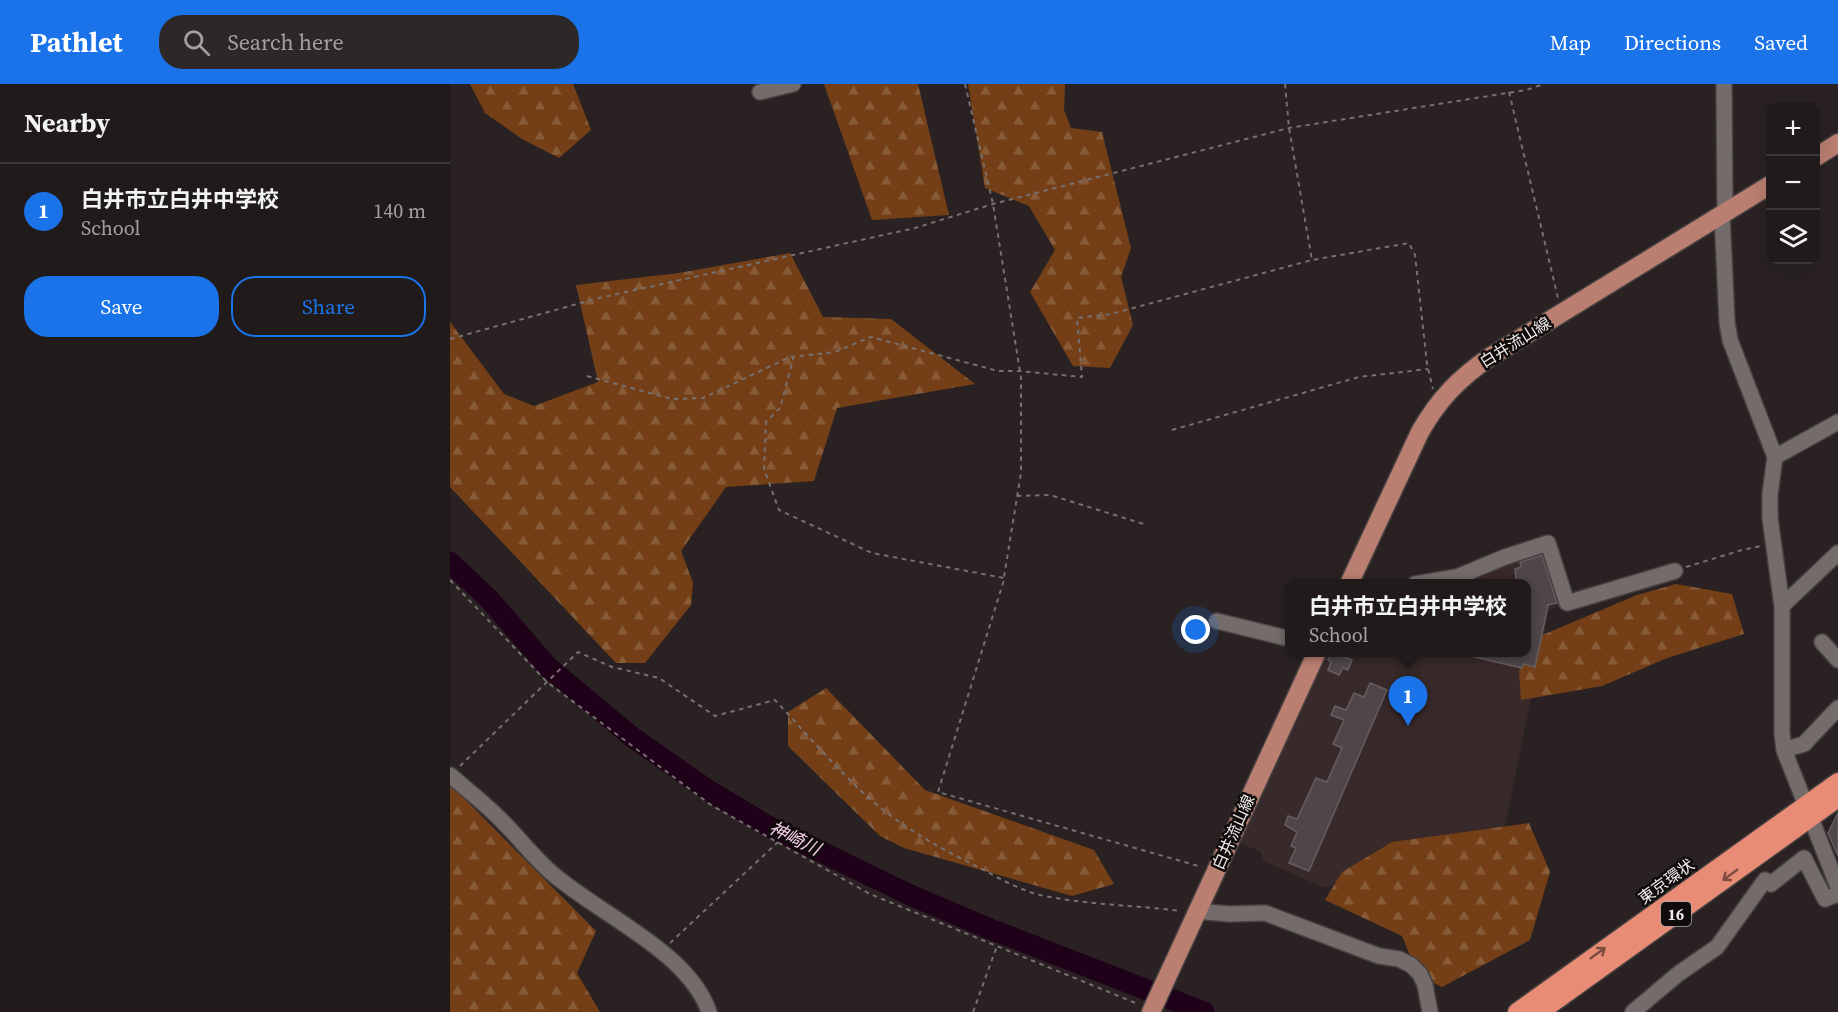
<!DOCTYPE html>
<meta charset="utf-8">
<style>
:root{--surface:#201a1a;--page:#2d2727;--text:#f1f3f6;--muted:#a2a1a2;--line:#3d3839;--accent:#1a73e8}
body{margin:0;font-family:"Source Serif 4","Noto Sans JP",serif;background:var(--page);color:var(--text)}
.controls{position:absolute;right:18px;top:18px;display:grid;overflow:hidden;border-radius:12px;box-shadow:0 6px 24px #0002}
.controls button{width:54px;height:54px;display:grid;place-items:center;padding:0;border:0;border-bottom:2px solid var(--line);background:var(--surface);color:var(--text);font:30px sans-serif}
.you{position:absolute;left:746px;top:546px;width:21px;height:21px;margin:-15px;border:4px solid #fff;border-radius:50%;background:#1a73e8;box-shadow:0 0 0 9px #1a73e833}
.badge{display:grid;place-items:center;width:39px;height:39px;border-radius:50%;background:var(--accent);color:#fff;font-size:20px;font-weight:700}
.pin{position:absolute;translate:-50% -50px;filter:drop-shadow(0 2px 3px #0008)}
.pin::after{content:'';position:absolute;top:32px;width:21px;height:18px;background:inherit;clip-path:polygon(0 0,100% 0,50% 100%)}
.popup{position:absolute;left:835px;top:495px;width:246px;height:78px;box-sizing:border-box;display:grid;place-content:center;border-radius:12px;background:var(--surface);filter:drop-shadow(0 2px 4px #0005);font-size:20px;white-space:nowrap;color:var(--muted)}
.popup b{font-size:22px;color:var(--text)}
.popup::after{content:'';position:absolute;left:50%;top:100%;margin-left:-12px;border:12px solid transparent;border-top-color:var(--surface)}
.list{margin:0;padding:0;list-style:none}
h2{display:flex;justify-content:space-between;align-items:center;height:78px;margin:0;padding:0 24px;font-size:26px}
h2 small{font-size:20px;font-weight:400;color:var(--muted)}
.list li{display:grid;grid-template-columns:39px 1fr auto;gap:18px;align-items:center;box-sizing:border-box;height:96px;padding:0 24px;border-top:2px solid var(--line)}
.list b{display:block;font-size:22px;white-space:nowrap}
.list p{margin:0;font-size:20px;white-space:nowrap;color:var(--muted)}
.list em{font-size:20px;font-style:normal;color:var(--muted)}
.actions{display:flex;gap:12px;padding:18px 24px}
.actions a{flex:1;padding:14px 0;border:2px solid var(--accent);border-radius:24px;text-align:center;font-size:21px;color:var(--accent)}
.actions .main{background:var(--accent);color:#fff}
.icon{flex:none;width:33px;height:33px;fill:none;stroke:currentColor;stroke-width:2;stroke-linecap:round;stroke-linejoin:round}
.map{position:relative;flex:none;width:1388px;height:928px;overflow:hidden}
header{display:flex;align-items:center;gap:36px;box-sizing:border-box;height:84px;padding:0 30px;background:var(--accent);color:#fff}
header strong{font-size:28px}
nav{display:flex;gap:33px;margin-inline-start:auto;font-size:21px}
.search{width:420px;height:54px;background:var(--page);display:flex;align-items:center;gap:15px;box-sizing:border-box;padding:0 21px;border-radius:24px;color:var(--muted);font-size:22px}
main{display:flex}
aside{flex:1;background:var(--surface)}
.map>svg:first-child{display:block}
</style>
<header>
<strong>Pathlet</strong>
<div class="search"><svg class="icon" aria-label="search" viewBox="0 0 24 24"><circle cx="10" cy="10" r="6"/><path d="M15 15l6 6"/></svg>Search here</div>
<nav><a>Map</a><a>Directions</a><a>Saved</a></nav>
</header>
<main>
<aside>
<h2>Nearby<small></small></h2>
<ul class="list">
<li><span class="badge">1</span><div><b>白井市立白井中学校</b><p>School</p></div><em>140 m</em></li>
</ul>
<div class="actions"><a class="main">Save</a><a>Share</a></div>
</aside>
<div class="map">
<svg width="1388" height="928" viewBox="0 0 1388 928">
<defs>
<pattern id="forest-firs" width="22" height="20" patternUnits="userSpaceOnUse" patternTransform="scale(1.5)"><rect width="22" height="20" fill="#743f16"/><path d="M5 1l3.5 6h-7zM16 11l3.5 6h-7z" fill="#885b38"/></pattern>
</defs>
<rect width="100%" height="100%" fill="#2a2222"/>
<path fill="#38292a" d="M1096 464 1113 521 1099 526 1048 776 873 803 813 777 811 768 788 758 876 569 1076 568V500L1003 499Z"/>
<path fill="url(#forest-firs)" d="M20 0H123L141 46 109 74 72 55 35 29Z
M374 0H468L499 131 422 136Z
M518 0H615L614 26 621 44 652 48 681 164 671 193 683 241 660 284 623 282 580 208 605 166 579 122 535 104Z
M340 169 373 233 441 235 525 300 387 324 364 397 276 403 231 467 243 499 241 521 195 579H166L0 403V238L54 310 84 322 148 298 126 201 229 189Z
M1226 500 1282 510 1294 550 1217 574 1152 602 1071 616 1069 587 1083 555 1187 511Z
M376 604 475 706 644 766 664 800 622 812 454 764 430 752 338 662V628Z
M0 700 146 847 127 889 150 928H0Z
M1079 739 1100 788 1080 856 992 903 968 891 952 852 875 816 892 788 942 758Z"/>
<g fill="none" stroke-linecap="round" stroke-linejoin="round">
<path stroke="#1f0119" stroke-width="21" d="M0 478 40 516 98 583 182 653 258 706 318 742 460 811 540 845 754 928"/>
</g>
<path fill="#4e4649" stroke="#665d60" stroke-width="1.5" d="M1092 471 1107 519 1098 521 1085 583 1073 580 1072 584 1020 572 1021 568H1077V536L1080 518 1077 520V500H1067L1065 485 1071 483 1070 478Z
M881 568 902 576 898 586 893 584 889 591 878 586 881 578 878 576Z
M920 599 937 606 859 787 839 779 846 764 841 762 847 748 835 741 838 732 847 735 866 694 877 698 892 664 883 660 894 636 881 631 885 622 896 626 904 609 914 613Z
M1388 729V772L1378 749Z"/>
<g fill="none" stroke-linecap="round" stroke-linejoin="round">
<g stroke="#474141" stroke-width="18">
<path id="minor" d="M1274 0 1275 129
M310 8 343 0
M1272 130 1277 238 1280 256 1325 373 1320 410V434L1332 522V649L1334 666 1388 803
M1325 373 1388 338
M965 500 1007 493 1055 473 1098 459 1117 519 1225 487
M1332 522 1388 469
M767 537 840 555
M1372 558 1388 576
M1334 666 1354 660 1388 624
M0 691C16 705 33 718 48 733 67 751 83 773 103 790 149 830 239 868 259 928
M746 827 779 830 815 829 929 872 949 875 961 881 970 890 975 901 980 928
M1183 928 1228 890 1267 863 1315 796 1321 800 1354 774 1375 815 1388 810"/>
</g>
<g stroke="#474141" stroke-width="21">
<path id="major" d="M1366 73 1388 59
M899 500 970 348C988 316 1009 294 1040 273L1320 101
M701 928 867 568"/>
</g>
<g stroke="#474141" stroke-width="21">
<path id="highway" d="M1067 928 1388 698
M1090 928 1388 714"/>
</g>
<path stroke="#777070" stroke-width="2" stroke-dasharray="4.5 4.5" stroke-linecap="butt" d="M515 0 543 120 571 294V389L553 499 488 708 752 783
M835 0 839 44 862 176 959 159 965 171 977 280 983 305
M1059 8 1108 214
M0 255 149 214 465 144 543 120 839 44 1076 6 1094 0
M344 272 330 324 316 338 314 385 329 426 422 469 554 494
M137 292 222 315 253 314 340 273 385 268 421 253 548 287H569L632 293 627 234 661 230 862 176
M722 346 909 293 978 285
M567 412 600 411 697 441
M1236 483 1292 466 1311 462
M0 496 97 598 261 721 420 810 688 920
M10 682 128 568 162 583 209 594 265 632 325 616C356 649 386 685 420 715 453 744 493 766 532 785 550 795 570 806 590 811 636 821 684 821 731 827
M220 859 328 758
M523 928 547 862"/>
<use href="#minor" stroke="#746b6b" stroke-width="15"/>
<use href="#major" stroke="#ba7f71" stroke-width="18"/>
<use href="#highway" stroke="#e98c75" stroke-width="18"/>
</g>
<defs><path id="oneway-shaft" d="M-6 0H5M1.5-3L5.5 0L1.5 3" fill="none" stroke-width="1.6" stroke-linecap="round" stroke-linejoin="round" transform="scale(1.5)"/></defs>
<g stroke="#7c4c40">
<use href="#oneway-shaft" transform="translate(1280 791) rotate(144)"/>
<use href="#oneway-shaft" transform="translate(1148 869) rotate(-36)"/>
</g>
<g text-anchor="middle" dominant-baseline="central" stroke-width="5" stroke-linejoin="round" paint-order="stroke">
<rect fill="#100c0c" stroke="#ada7a7" stroke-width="1.5" x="1211" y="818" width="30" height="24" rx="4.5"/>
<g font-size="15" font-weight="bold" fill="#f0eaea">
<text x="1226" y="830">16</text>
</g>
<g font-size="16" fill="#f0eaea" stroke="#100c0c">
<text transform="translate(1065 258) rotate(-32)">白井流山線</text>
<text transform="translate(783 748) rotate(-66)">白井流山線</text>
<text transform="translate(1216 797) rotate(-36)">東京環状</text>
</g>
<g font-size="18" font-style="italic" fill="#f5cde9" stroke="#100c0c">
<text transform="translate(345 754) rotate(26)">神崎川</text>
</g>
</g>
</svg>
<div class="controls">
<button>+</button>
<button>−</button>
<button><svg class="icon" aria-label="layers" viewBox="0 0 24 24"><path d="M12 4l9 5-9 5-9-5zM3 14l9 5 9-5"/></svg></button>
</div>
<div class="you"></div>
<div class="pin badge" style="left:958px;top:642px">1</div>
<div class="popup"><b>白井市立白井中学校</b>School</div>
</div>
</main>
